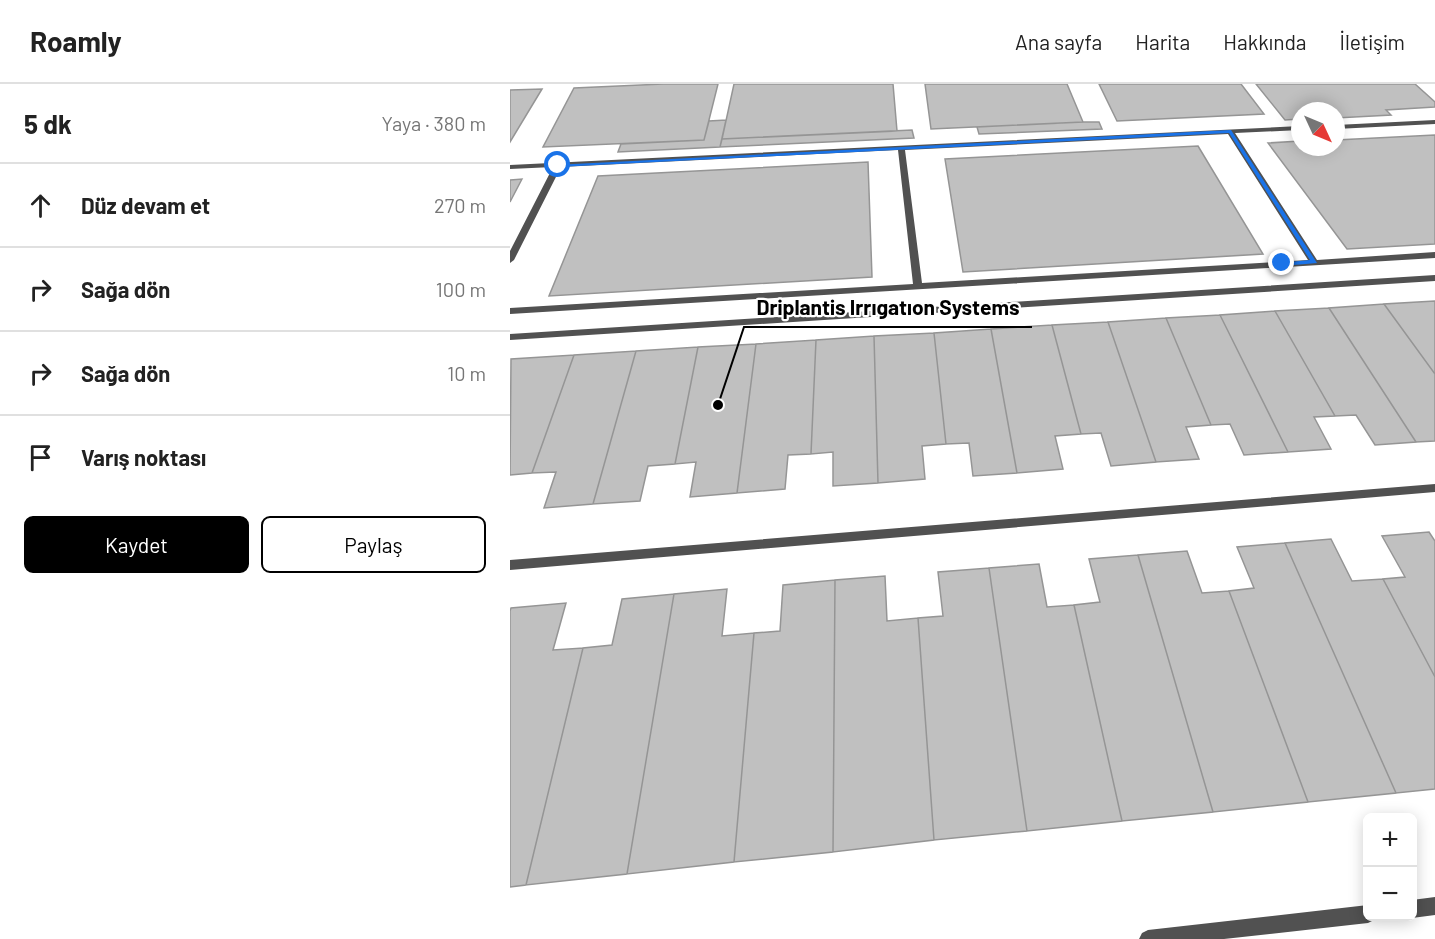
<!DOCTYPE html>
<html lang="tr">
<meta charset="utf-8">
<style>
:root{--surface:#fff;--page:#f6f6f6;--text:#222;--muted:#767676;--line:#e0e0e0;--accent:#000}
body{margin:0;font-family:Barlow,sans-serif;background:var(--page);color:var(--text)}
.controls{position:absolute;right:18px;bottom:18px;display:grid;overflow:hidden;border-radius:9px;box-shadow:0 3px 15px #0003}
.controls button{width:54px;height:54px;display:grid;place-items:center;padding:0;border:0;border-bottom:2px solid var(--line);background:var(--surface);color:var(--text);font:30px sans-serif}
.compass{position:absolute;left:781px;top:18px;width:54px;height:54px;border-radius:50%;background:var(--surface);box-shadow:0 3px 15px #0003;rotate:134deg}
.stop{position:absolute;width:18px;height:18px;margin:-14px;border:4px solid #1a73e8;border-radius:50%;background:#fff}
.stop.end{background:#1a73e8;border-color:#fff;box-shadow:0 2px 6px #0008}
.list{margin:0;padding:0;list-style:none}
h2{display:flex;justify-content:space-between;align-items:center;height:78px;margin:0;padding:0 24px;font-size:26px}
h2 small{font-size:20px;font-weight:400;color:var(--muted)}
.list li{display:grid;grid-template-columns:39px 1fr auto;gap:18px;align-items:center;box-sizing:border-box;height:84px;padding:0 24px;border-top:2px solid var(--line)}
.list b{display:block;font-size:22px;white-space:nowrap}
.list em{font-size:20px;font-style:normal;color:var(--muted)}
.actions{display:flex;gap:12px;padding:18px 24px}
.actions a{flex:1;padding:14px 0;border:2px solid var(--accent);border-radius:9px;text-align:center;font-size:21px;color:var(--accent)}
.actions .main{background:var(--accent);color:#fff}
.icon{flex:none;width:33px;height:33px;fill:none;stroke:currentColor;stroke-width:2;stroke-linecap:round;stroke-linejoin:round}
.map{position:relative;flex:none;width:925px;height:855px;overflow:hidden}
header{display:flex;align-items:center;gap:36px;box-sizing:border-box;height:84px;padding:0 30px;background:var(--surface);border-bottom:2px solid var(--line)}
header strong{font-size:28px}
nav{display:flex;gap:33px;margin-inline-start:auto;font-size:21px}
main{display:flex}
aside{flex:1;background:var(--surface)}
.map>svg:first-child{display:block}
</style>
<header>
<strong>Roamly</strong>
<nav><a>Ana sayfa</a><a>Harita</a><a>Hakkında</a><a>İletişim</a></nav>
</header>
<main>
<aside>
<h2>5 dk<small>Yaya · 380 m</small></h2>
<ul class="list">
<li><svg class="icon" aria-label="ahead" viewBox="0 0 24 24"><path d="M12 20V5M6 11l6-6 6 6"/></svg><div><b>Düz devam et</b></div><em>270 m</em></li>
<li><svg class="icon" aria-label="right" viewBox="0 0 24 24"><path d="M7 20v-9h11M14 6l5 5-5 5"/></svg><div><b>Sağa dön</b></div><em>100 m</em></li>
<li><svg class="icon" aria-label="right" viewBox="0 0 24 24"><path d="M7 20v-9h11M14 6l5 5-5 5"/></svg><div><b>Sağa dön</b></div><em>10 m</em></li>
<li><svg class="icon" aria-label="arrive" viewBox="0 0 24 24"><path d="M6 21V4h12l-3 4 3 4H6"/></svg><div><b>Varış noktası</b></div></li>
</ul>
<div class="actions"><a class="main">Kaydet</a><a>Paylaş</a></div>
</aside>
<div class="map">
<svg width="925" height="855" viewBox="0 0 925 855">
<rect width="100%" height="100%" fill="#fff"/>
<path fill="#c0c0c0" stroke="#959595" stroke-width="1.5" d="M153 0H208L194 56 33 63 64 4Z
M224 0H383L387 47 212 55Z
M415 0H557L573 38 421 45Z
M589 0H731L754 30 607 37Z
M746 0H905L925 18V23L876 26 881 31 826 34V27H790V35L775 36Z
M32 5 0 58V6Z
M216 36 210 63 108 68 111 60 194 56 199 37Z
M573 38H589L592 45 469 50 467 43Z
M402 46 404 54 210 63 212 55Z
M925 51V160L837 165 758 59 790 57V63H826V56Z
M688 62 753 170 453 188 435 75Z
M358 78 362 193 39 212 88 92Z
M12 95 0 118V96Z
M925 217V290L874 220Z
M874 220 925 290V357L906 358 819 224Z
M819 224 906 358 865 361 846 331 825 332 765 227Z
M765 227 825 332 804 333 821 365 778 368 710 231Z
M710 231 778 368 734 371 720 340 701 341 656 234Z
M656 234 701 341 676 343 689 375 646 378 598 238Z
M598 238 646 378 601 382 591 349 571 350 542 241Z
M542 241 571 350 545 352 553 385 507 389 481 245Z
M481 245 507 389 463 392 459 359 436 360 424 249Z
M424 249 436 360 412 362 415 395 368 399 364 252Z
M364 252 368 399 323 402V368L301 370 306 256Z
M306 256 301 370 278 371 275 405 227 409 246 260Z
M246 260 227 409 180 413 186 378 165 380 188 263Z
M188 263 165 380 138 382 130 417 83 420 126 267Z
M126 267 83 420 34 424 46 388 22 389 64 271Z
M64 271 22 389 0 391 1 275Z
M919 448 925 457V593L873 495 895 493 872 452Z
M821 455 842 497 873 495 925 593V705L886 709 775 459Z
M775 459 886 709 798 718 719 507 744 504 727 463Z
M677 467 692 509 719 507 798 718 703 728 628 471Z
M628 471 703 728 612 737 564 521 590 518 579 475Z
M529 480 537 523 564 521 612 737 517 747 479 484Z
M479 484 517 747 424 756 408 534 433 532 428 488Z
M375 492 377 537 408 534 424 756 323 768 325 496Z
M325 496 323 768 224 778 244 549 270 547 273 501Z
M217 505 212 552 244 549 224 778 117 790 164 510Z
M164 510 117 790 16 801 73 564 102 561 112 515Z
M56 519 43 566 73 564 16 801 0 803V527L1 524Z"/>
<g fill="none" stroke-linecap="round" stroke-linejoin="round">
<path fill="#515151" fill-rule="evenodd" d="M925 36V40L826 45V41Z
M790 42V46L725 49 807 176 925 168V174L0 230V224L403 200 388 66 51 83 4 176 0 179V167L43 83 0 85V81ZM718 50 798 176 412 199 395 66Z
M925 191V197L0 256V250Z
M925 400V408L0 486V476Z
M925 813V831L902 834 899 832H902V816Z
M858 821V832H866L864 836 858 839 714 855H629L632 849 638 846Z"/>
</g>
<path fill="#1a73e8" d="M721 46 807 179 772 182 769 179 800 176 719 49 48 83 44 81Z"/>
<path fill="none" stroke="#000" stroke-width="2" d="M208 321L234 243H522"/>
<circle fill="#000" stroke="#fff" stroke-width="2" cx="208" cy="321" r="6"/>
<g font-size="21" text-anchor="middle" font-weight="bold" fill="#000" stroke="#fff" stroke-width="4.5" stroke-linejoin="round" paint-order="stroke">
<text x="378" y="231">Driplantis Irrıgatıon Systems</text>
</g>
</svg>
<div class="controls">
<button>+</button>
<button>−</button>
</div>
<svg class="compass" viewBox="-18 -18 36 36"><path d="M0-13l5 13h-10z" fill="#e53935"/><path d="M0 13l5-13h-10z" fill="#767676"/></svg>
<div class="stop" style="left:48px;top:81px"></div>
<div class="stop end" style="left:772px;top:179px"></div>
</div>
</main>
